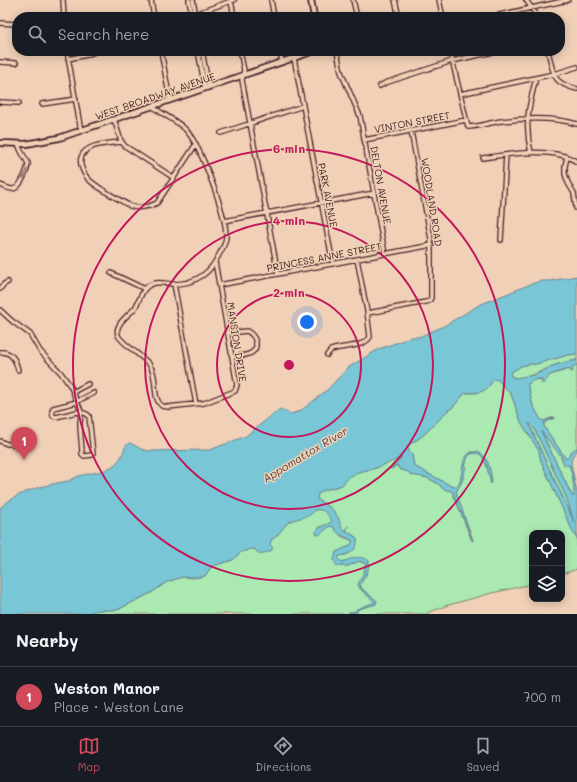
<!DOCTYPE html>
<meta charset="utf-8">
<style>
:root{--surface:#171b24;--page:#20242c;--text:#f1f3f6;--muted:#9ea1a6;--line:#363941;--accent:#d1495b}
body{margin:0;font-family:Mali,sans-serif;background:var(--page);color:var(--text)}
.controls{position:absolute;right:12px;bottom:12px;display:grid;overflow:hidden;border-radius:8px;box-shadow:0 2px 10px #0003}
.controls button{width:36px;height:36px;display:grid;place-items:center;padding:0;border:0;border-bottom:1px solid var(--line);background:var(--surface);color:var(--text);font:20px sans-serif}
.you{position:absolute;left:307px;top:322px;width:14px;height:14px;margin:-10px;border:3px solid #fff;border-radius:50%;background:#1a73e8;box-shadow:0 0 0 6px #1a73e833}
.badge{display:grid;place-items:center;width:26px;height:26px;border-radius:50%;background:var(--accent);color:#fff;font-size:13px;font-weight:700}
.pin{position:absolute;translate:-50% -33px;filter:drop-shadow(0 1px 2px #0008)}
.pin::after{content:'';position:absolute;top:21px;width:14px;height:12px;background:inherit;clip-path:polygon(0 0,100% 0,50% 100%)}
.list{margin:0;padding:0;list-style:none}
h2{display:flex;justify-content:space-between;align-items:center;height:52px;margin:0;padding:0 16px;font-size:17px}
h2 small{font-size:13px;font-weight:400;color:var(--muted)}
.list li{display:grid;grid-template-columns:26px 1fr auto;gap:12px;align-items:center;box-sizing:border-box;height:60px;padding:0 16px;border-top:1px solid var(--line)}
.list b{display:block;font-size:15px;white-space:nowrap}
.list p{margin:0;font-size:13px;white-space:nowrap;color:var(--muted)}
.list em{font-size:13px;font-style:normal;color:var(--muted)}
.icon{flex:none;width:22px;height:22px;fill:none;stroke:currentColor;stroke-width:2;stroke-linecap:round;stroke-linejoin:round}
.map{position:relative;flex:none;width:577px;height:614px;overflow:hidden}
.search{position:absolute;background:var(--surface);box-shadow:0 2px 10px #0003;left:12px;right:12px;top:12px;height:44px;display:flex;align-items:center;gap:10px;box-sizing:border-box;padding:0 14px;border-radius:16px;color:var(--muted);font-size:15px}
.sheet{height:112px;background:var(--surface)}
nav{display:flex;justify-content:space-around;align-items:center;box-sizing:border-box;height:56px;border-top:1px solid var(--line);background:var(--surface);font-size:11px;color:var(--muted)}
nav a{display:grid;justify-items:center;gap:2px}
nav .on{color:var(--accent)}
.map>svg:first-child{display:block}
</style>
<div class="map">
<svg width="577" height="614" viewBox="0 0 577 614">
<rect width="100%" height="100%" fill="#f0d0b7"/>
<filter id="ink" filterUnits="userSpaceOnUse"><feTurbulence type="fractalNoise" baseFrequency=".025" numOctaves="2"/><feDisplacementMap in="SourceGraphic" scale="8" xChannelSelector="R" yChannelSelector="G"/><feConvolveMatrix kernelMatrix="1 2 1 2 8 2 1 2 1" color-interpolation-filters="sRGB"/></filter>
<g filter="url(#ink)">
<path fill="#aae9b1" stroke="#7a846e" d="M577 354V360C569 361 560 363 552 366 542 371 521 382 511 376L510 373 521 366 529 364H536L568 355Z
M575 365H577V448L572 451 567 460 544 427V423L555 418 554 417 543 421 541 420 533 406 528 386 527 385 533 380 542 379 550 375 570 369Z
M495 379 498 380 511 394 521 422 539 451 541 461 573 532 577 538V569L562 574V533H532V584L492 593 445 606 425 614H348L349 613H356L358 609 376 604 377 601 362 589 360 584 366 575 369 561 353 559 342 562 339 561 338 559 339 556C353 555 353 550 357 538L346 530 342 529 337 517 332 509 317 499 318 494 322 491 342 485 349 477 358 472 376 468 401 456V458L392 468 397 465 399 469 409 472 410 474 428 478 440 485 443 489 452 491 472 541 473 540 465 520 456 492C458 487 462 483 463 478 467 468 463 449 480 454 488 462 487 474 492 483 491 472 489 461 480 452H471L464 460 460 482 458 485 453 487 414 466 412 455 408 449 407 446 421 437 436 423 447 411 452 408 465 393H476L482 391Z
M529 423 534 428 567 499 575 522 545 460Z
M541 430 561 456V459C564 461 567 463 569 466 572 470 575 491 574 496H572Z
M321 509 327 512 332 521 329 524 319 527V534L330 526 334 527 341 536 353 541 350 546 336 552 338 566H348L358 561 366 564 364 572 358 585 375 601 374 603 357 609 355 612H349L347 614H82L99 610H117L151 593 167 582 175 579 183 577 193 578 205 576 211 567 219 564 233 560 241 552 251 549H254L260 554C265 551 269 545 271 540 279 536 282 527 289 522 298 516 305 519 315 510Z"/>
<path fill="#79c7d6" stroke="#668492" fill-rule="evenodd" d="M577 276V354L568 355 536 364H529L521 366 510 373 512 377 515 378 535 375 555 365 577 360V365L572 367 573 372 570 371V369H568L550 375 544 383H541L542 379C536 378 530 382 527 385L528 386 533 406 541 420 543 421 555 417 544 423V427L566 459 572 451 577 448V451L572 457 571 463 577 493V538L573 532 541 461 539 451 521 422 511 394 498 380 495 379C491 382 490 386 486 389 480 394 472 392 465 393L452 408 447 411 436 423 421 437 407 446 408 449 412 455 414 466 453 487 458 485 460 482 464 461 468 454 478 451C489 457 492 473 491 484 488 474 488 462 480 454 463 449 467 468 463 478 462 483 458 487 456 492L473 541 452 491 443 489 440 485 428 478 411 475 408 472 399 469 397 465 392 469 389 468H392L401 458V456L396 460 376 468 358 472 349 477 342 485 322 491 318 494 317 499 332 509 338 517 342 529 344 530 349 526 346 530V531L357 538C359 550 349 555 339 556L338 559 342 562C350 559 361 554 369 561L368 570 360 585 362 589 377 601 376 604 358 609 356 613H349L347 614 349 612H355L357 609 375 602 361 590 358 585 364 572 366 564 360 561 348 566H337L334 560 336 552 350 546 353 541C346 536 337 536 334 527L330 526 319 535 316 534V532C320 525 327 526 332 521 326 513 326 509 315 510 309 519 297 517 289 522 282 527 279 536 271 540L270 545 273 548 271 551 260 554 254 549H251L241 552 233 560 219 564 211 567 205 576 201 577H182L167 582 151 593 117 610H99L82 614H0V508C18 491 45 485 68 481 72 480 76 477 79 476 89 473 100 473 109 468 115 465 120 460 122 455 125 450 124 445 130 443L141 449 148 451 210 450 246 436 280 409 291 414 300 411 307 406 327 390 349 367 379 349 412 337H419L444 326 479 305 531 284 541 281H550ZM529 423 534 428 567 499 574 522 532 431ZM541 431 561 456 564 465H569C572 471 575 490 574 496H572Z"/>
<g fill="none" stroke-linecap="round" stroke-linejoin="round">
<g stroke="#4a1f2b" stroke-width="6">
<path id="minor" d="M63 0 64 17
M151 0 154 17
M189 0 192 17
M193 0 196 17
M231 0 234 17
M271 0 274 17
M353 0 357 17
M395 0 399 17
M439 0 443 17
M526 0 538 17
M192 15 234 0
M490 17 568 0
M0 23 17 24
M67 51 81 131
M161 51 170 100
M198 51 205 88
M202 51 209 87
M240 51 244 70 242 80 278 274
M280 51 282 62
M337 51 341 72 360 116 385 254
M450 51 468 127C479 127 491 122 502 121 527 118 553 117 577 124
M548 51C554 74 551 83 577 89
M294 58 333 264
M68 59 87 55 97 51
M0 62 16 63
M380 86 385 83 452 61 498 51
M460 94 554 74 577 67
M0 102 19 103
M42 104 76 99
M152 106C163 115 176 120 185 129 200 143 227 217 226 237 225 247 219 254 215 262L237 385 235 391 204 403 168 407 162 406C151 398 159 377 149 364 142 356 120 342 118 335 114 324 129 315 135 308 140 300 142 287 152 284 159 281 167 284 174 284 190 284 206 277 215 262
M114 119 121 141 125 146 174 178
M221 133 303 106
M364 140 466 120
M122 142C108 143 77 144 81 165 82 170 85 175 88 179 100 190 117 198 130 206 138 209 149 207 157 203L196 144
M531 153C524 124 529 105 536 78
M567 157 565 166V174L568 183 574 193 576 208
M483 158C509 154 555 146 577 162
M0 185C4 186 8 189 12 189 20 190 28 169 28 163L21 151 18 144
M224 221 374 193
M501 240 506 155
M111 273 145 289
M174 284 196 404
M219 285 432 245
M0 289 4 284 8 282
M0 310 12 321 30 334 40 351 61 373 71 387 81 411C81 416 80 420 80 424 80 434 82 444 82 454L84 456 92 455 93 453 89 416C87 413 80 412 77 412L56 417 53 416 52 411 53 408 77 402C82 398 88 396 94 393
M368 313 426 302 429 301 431 298V239L411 131
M228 333 247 331C256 336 261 349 249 354 244 356 238 356 232 357
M0 352C11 351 16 360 18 370
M327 355 331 350 335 349C346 346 364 347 370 337L367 311 357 259
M73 392 88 384
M0 441 7 444H21"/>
</g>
<g stroke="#4a1f2b" stroke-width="8">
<path id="major" d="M311 0 314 17
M0 143 26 144 59 138 314 51"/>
</g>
<use href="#minor" stroke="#eed2b5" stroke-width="3.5"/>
<use href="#major" stroke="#eed2b5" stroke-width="4.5"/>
</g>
<defs><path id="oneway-solid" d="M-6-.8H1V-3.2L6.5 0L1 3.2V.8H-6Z"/></defs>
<use fill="#9c7870" href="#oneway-solid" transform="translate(25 174) rotate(116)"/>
</g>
<g fill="none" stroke="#c2185b" stroke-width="2">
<circle cx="289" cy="365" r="72"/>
<circle cx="289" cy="365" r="144"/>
<circle cx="289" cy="365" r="216"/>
</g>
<g text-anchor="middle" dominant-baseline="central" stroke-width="3" stroke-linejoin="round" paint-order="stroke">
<g font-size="10" fill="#4a1f2b" stroke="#eed2b5">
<text transform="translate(155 96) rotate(-19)">WEST BROADWAY AVENUE</text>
<text transform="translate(412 122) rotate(-11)">VINTON STREET</text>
<text transform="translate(381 185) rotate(80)">DELTON AVENUE</text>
<text transform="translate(328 195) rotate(79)">PARK AVENUE</text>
<text transform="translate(432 202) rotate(81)">WOODLAND ROAD</text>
<text transform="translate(324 257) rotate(-11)">PRINCESS ANNE STREET</text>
<text transform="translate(237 342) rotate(81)">MANSION DRIVE</text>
</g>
<g font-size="11" font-style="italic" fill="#53414d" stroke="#eed2b5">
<text transform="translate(305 454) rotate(-31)">Appomattox River</text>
</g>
</g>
<circle cx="289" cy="365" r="6" fill="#c2185b" stroke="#eed2b5" stroke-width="2"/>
<g font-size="12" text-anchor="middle" font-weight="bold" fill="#c2185b" stroke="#eed2b5" stroke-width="3" stroke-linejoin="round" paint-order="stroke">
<text x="289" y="153">6 min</text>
<text x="289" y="225">4 min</text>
<text x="289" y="297">2 min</text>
</g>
</svg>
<div class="controls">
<button><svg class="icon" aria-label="locate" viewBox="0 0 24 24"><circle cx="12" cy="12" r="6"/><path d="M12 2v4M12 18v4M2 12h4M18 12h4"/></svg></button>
<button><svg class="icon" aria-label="layers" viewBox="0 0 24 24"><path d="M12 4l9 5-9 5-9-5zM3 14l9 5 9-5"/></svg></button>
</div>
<div class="you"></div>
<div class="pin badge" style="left:24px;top:460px">1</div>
<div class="search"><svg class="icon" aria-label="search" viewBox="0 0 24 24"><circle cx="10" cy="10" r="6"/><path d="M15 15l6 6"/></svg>Search here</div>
</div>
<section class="sheet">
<h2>Nearby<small></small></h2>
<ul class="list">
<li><span class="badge">1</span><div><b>Weston Manor</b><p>Place · Weston Lane</p></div><em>700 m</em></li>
</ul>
</section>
<nav>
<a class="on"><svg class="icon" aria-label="map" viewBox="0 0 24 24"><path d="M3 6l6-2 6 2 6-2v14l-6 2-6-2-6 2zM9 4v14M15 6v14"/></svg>Map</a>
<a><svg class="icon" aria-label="directions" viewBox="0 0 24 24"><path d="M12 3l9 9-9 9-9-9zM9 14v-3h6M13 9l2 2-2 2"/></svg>Directions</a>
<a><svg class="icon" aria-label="saved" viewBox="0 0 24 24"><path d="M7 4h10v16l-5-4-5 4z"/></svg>Saved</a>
</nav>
